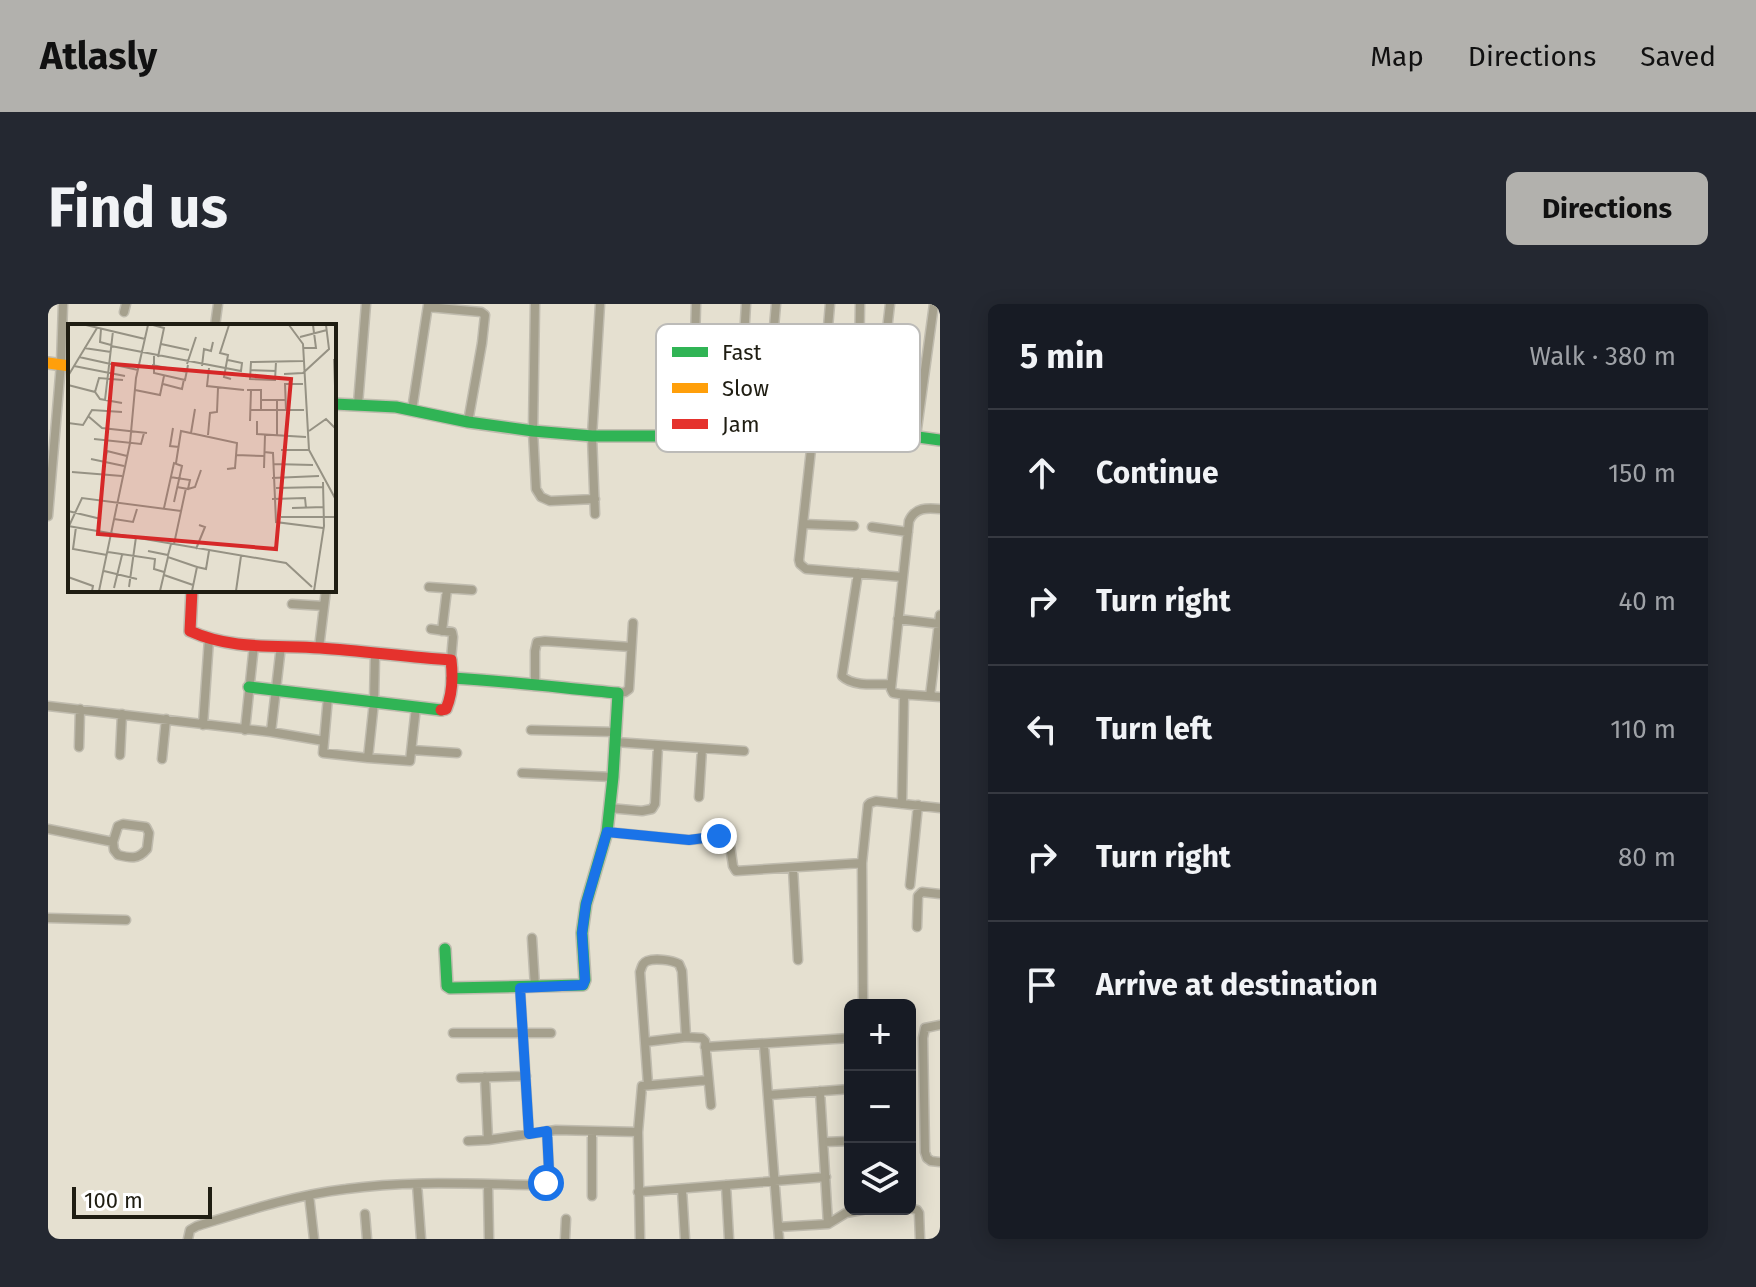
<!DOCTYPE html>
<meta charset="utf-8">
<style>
:root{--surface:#171b24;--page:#242831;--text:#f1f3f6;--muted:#9ea1a6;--line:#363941;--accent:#b2b1ad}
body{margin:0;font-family:"Fira Sans",sans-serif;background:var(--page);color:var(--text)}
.controls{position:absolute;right:24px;bottom:24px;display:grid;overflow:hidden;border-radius:12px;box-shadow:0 4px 20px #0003}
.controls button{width:72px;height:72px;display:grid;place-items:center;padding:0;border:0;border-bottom:2px solid var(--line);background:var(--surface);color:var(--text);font:40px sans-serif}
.scale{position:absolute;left:24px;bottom:20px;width:140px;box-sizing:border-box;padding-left:8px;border:4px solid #1f1d12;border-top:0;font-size:22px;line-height:28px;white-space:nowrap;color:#1f1d12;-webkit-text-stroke:6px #fff;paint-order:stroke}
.stop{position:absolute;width:24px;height:24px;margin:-18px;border:6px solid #1a73e8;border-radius:50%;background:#fff}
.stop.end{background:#1a73e8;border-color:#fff;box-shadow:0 2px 8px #0008}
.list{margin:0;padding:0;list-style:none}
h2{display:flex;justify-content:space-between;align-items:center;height:104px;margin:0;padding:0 32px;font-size:34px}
h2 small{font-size:26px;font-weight:400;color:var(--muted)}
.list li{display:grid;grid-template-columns:52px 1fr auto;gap:24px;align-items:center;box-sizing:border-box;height:128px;padding:0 32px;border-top:2px solid var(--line)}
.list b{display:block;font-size:30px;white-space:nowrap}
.list em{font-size:26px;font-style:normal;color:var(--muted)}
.icon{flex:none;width:44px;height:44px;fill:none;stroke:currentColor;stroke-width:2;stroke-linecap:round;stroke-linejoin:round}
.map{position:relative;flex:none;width:892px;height:935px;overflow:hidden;border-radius:12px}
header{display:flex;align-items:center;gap:48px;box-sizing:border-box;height:112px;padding:0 40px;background:var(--accent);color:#111}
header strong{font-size:38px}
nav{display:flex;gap:44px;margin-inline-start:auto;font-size:28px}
.intro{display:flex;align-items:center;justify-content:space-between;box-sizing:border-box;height:192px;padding:0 48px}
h1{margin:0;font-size:56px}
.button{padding:20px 36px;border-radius:12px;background:var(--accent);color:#111;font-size:28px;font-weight:700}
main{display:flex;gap:48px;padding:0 48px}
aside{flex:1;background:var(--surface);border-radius:12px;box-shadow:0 4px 20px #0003}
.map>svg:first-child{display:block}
</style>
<header>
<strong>Atlasly</strong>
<nav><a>Map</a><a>Directions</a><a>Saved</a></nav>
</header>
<div class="intro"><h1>Find us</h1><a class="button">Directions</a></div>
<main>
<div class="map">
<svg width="892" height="935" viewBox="0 0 892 935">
<rect width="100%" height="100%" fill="#e5e0d0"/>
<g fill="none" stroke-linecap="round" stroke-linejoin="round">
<g stroke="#c0bcaf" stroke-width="11">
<path id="street" d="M487 0 485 127 488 185 493 193 502 197 547 195
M380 3 433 8 437 11 434 39 420 118
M76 8 78 0
M167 22 170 0
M778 47 782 0
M811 59 812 0
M668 67 721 70
M694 68 698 0
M834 69 842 0
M646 73 648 0
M721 81 728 0
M310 100 318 0
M364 106 380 1
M765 127 751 256 752 260 758 265 855 273
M868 132 886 0
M892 205C879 204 867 203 861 217L843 385 845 389 851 390 892 393
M547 210 544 132 552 0
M0 212 13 60 15 0
M755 220 806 222
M824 223 860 228
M810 269 794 372C805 383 828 380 843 380
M381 283 424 286
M244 300 276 302
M850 315 892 320
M383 325 404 328 405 333 403 356
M394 327 399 285
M271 344 278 286
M487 382V347L489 338 497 337 583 343
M570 389 577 388 581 385 585 319
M882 392 892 311
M280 393 275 449 320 454 326 398 327 351
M0 402 223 428 276 437
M155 421 161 335
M197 426 206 341
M483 426 568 428
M223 428 233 342
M567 438 696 447
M31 443 32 405
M364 446 409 449
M72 451 74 410
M320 454 362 457 368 403
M114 455 118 415
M474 469 565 473
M651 493 654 445
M854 500 856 391
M561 504 594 507 604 505 607 500 610 441
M0 525 65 538 66 546 70 551C82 554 90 556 99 545L101 529 98 523 75 520 70 522 65 538
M559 528 641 536 678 532 681 534 685 562 688 567 814 559
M745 564 750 656
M862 581 870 501
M0 614 78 616
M869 623 870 592 874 588 892 590
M484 634 487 683
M472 684 481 830
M815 695 814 559 820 501 822 499 828 497 892 504
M892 721 877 724 875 734 877 848 879 854 883 857 892 858
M405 729H503
M597 738 638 733 654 734 657 737 663 801
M716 741 731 935
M657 743 802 734
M437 773 440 836
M413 774 478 772
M600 781 592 668C594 663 594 659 599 657 607 654 624 656 631 660L634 667 638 733
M772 787 780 920
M721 791 802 785
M420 837 440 836 508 826 590 828
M776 838 802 837
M369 880 373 935
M440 881 441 935
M678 881 681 935
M634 885 637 935
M590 888 778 873
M261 891 266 935
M544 892V827
M862 904 869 906 871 909 872 935
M317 910 319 935
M730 923 780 920 798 909 819 905
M140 935 142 926 149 922C198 907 247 891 298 885 361 876 425 880 488 881L498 879 501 867 499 827
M517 935 518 915
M592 935 590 828 594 782 660 776"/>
</g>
<g stroke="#c0bcaf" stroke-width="14">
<path id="fast" d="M286 100 348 103 420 118 485 127 544 132H639L724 126 827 127 892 136
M201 383 393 406
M397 645 399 682 402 684 535 681 537 676 534 629 538 600 559 528 565 473 570 389C515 384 459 377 404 374"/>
</g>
<g stroke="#c0bcaf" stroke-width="14">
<path id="slow" d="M0 59 22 62"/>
</g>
<g stroke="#c0bcaf" stroke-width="14">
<path id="jam" d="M144 286 142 327C183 346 228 341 272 344 316 347 359 353 403 356 405 373 405 389 398 405L393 406"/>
</g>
<use href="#street" stroke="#a5a08d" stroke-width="8"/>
<use href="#fast" stroke="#30b455" stroke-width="11"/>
<use href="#slow" stroke="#ff9f0a" stroke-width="11"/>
<use href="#jam" stroke="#e5322d" stroke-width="11"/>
</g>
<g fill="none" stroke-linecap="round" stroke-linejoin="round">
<path stroke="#1a73e8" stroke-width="10" d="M498 879 501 867 499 827 481 830 472 684 535 681 537 676 534 629 538 600 559 528 641 536 671 532"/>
</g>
<g transform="translate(20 20)">
<rect width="268" height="268" fill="#e5e0d0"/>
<path fill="none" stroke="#969284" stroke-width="2" d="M18 1 77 15M85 1 96 4 90 33M161 1 152 29 160 31 156 53 163 55M221 1 235 20 241 126 268 176M33 5 32 18 43 21M232 13 259 6M93 20 121 26M43 22 173 47 174 39 160 36M16 24 43 28M235 24H248L245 1M86 32V49L117 56 120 41M11 33 70 46M266 35 267 62M208 38 207 56 182 55 183 38 235 37M119 40 128 13M84 41 119 48M6 42 57 52M134 42 136 25 143 27 145 18M141 44 139 62 176 66M182 46 208 47M216 50 235 49 261 25 258 1M0 52 29 4M95 60 114 65 116 55M0 61 27 68 32 75 54 79M67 66 92 71 96 52M179 66H193V86M27 68 31 54 55 56M37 76 45 7M193 76H218M183 86H236M218 86 217 60H235M20 92 34 104 79 109M182 97 183 66M189 97V110L238 113M0 99 15 101 24 86 54 88M105 104 102 122 111 123M241 107 258 95 268 105M123 109 127 85M140 111 142 89 149 88 150 64M209 112V76M26 115 73 120 76 109M213 126H241M196 128 205 129 208 198 255 204M168 131 196 132M23 135 56 142M37 137 39 127 59 132M108 139 113 107 169 119 167 144 159 145M205 140 245 141M196 144 197 111M4 148 54 152M102 153 122 156 120 165 109 163M204 154 251 152M208 164 255 163M120 165 127 163 133 146M204 175 237 174 238 184M96 184 106 139 114 142 106 178M224 184 256 183M0 187 33 195M213 193H268M46 195 65 198 69 185M0 202 218 239 244 263M1 202 14 174 113 187M8 203 5 225 39 231M106 220 118 164M128 225 137 203 131 201M80 227 100 231 103 220M40 228 87 235 86 245 96 248M129 243 138 245 141 227M36 247 69 255M96 251 125 261M0 253 25 262 24 267M61 263 68 213M46 264 54 231M31 267 62 119 68 54 80 1M92 267 100 233 129 243 124 267M168 267 173 232M246 267 256 202 255 158"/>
<path fill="#d62828" fill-opacity="0.15" stroke="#d62828" stroke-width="4" d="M45 40 223 55 208 225 30 210Z"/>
<rect width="268" height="268" fill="none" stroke="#1f1d12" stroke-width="4"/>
</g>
<rect x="608" y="20" width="264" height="128" rx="12" fill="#fff" stroke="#bcbbb8" stroke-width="2"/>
<rect x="624" y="43" width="36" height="10" fill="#30b455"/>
<rect x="624" y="79" width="36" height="10" fill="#ff9f0a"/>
<rect x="624" y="115" width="36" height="10" fill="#e5322d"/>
<g font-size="22" fill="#1f1d12">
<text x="674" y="56">Fast</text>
<text x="674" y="92">Slow</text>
<text x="674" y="128">Jam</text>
</g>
</svg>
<div class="controls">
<button>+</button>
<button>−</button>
<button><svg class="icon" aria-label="layers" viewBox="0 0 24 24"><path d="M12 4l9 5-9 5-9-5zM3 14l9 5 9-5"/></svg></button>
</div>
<div class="scale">100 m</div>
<div class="stop" style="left:498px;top:879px"></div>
<div class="stop end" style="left:671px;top:532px"></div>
</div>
<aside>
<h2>5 min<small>Walk · 380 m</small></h2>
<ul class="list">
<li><svg class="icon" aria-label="ahead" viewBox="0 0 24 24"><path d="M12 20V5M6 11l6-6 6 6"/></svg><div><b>Continue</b></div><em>150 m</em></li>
<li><svg class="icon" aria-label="right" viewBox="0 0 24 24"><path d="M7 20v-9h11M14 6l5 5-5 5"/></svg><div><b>Turn right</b></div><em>40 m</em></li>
<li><svg class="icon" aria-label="left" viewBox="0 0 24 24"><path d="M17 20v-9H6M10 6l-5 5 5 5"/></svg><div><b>Turn left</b></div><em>110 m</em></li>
<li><svg class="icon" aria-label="right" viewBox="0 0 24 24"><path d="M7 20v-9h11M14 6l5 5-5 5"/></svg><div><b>Turn right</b></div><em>80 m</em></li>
<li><svg class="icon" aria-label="arrive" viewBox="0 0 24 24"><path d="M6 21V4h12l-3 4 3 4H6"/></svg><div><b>Arrive at destination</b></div></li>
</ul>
</aside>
</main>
